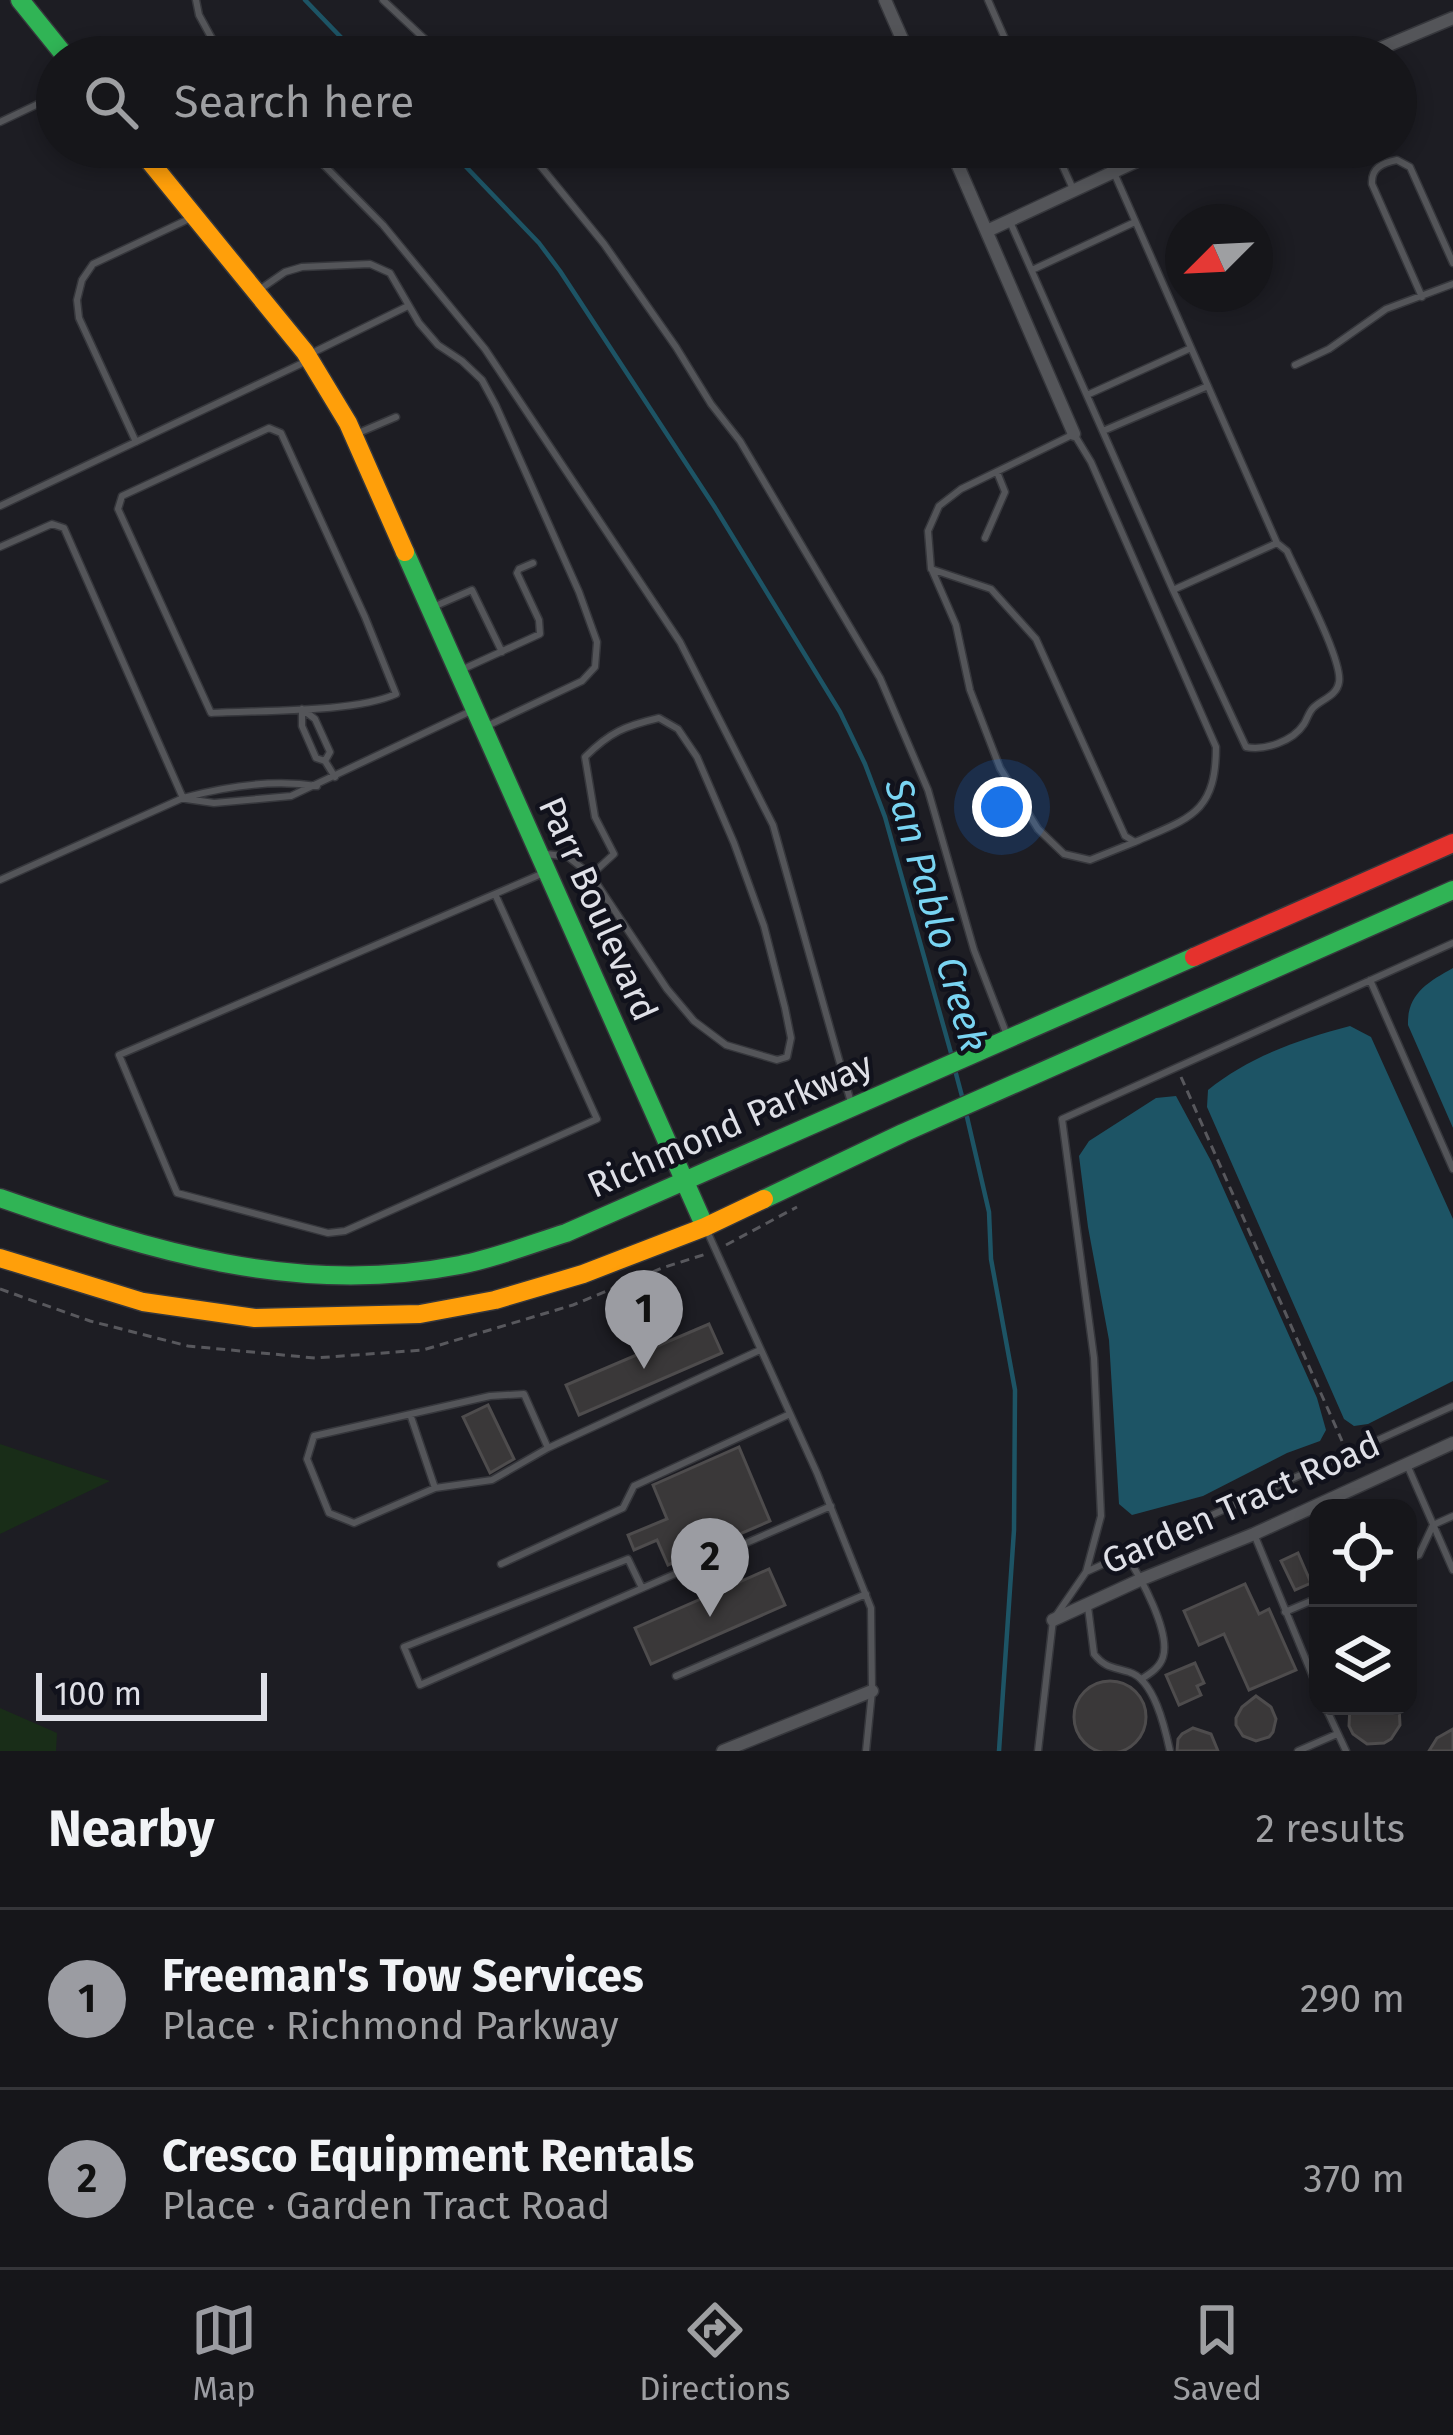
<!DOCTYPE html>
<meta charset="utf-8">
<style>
:root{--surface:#16161a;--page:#232327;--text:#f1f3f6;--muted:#9e9fa2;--line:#353539;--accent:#9b9ca2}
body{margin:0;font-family:"Fira Sans",sans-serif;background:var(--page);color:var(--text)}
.controls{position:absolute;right:36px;bottom:36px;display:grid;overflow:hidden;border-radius:24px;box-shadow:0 6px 18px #0003}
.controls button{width:108px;height:108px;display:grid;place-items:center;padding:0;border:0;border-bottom:3px solid var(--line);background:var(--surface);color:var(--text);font:60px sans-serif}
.compass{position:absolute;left:1165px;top:204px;width:108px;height:108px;border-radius:50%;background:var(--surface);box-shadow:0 6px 18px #0003;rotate:246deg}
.scale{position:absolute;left:36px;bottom:30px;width:231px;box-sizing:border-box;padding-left:12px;border:6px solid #dfe0e7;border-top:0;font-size:33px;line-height:42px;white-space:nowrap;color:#dfe0e7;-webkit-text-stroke:9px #11121c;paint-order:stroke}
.you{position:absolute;left:1002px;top:807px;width:42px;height:42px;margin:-30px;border:9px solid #fff;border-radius:50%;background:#1a73e8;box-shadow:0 0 0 18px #1a73e833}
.badge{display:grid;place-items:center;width:78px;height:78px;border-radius:50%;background:var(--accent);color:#111;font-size:39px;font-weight:700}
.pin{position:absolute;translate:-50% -99px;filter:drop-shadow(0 3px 6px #0008)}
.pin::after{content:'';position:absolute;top:63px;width:42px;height:36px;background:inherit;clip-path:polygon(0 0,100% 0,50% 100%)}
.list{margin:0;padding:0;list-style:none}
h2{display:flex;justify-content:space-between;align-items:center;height:156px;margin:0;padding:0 48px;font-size:51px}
h2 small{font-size:39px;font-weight:400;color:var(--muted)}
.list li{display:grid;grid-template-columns:78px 1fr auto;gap:36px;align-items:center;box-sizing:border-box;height:180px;padding:0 48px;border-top:3px solid var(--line)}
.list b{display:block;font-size:45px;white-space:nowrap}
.list p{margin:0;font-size:39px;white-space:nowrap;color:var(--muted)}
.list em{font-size:39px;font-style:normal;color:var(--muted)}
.icon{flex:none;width:66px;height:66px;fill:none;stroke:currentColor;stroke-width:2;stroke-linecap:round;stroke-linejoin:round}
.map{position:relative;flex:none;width:1453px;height:1751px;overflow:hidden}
.search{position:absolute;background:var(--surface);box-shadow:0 6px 18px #0003;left:36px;right:36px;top:36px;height:132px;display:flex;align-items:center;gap:30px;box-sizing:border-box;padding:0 42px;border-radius:66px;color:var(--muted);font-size:45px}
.sheet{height:516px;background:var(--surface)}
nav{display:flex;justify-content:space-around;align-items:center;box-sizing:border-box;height:168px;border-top:3px solid var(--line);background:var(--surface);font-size:33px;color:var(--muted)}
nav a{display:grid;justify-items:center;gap:6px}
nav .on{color:var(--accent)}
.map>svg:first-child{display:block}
</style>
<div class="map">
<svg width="1453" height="1751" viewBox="0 0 1453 1751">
<rect width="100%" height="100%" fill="#1d1d23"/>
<path fill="#192d18" d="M0 1444 110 1481 0 1534Z
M0 1708 57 1733 56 1751H0Z"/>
<path fill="#1d5465" d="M1453 968V1128L1408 1025C1407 994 1428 982 1453 968Z
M1350 1026 1371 1037 1453 1219V1381L1368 1424 1354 1426 1344 1419 1207 1107 1208 1090C1248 1057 1300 1039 1350 1026Z
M1176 1096 1211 1161 1317 1398 1326 1430 1320 1441 1287 1453 1203 1496 1132 1515 1119 1504 1109 1340 1088 1227 1079 1156 1089 1141 1156 1098Z"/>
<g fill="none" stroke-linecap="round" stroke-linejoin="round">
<path stroke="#1d5465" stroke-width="4.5" d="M305 0 360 57
M447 147 539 243 560 271 714 506 840 712 865 764 885 817 951 1053
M955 1070 963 1100
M967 1117 989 1212 991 1259 1015 1390 1014 1530 999 1751"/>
</g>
<path fill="#3a3839" stroke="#4e4c4d" stroke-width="3" d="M709 1324 722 1353 579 1415 566 1385Z
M488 1405 514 1459 490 1473 463 1417Z
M739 1447 770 1521 668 1565 657 1540 634 1550 628 1535 667 1519 653 1485Z
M1298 1553 1311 1583 1295 1590 1281 1561Z
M769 1569 785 1605 651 1664 635 1628Z
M1245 1584 1259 1614 1269 1609 1296 1670 1249 1690 1224 1634 1199 1645 1184 1611Z
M1195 1663 1204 1683 1197 1686 1201 1695 1179 1705 1166 1675Z
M1074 1717a36 36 0 1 1 72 0a36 36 0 1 1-72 0Z
M1256 1696 1271 1707 1276 1719 1273 1732 1269 1737 1256 1741 1243 1736 1236 1725V1718L1242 1707Z
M1350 1706H1399L1400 1725 1391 1739 1384 1743 1367 1744 1353 1734 1349 1726Z
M1193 1728 1211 1734 1218 1751H1177L1178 1739 1182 1734Z
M1453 1729V1751H1429L1437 1738Z"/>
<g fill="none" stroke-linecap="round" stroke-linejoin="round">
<g stroke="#36373c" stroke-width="9">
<path id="lane" d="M196 0 199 15 222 57
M383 0 444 57
M988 0 1013 57
M0 122 57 95
M306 147 383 225 485 349 680 642 773 825 850 1099
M525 147 604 244 676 347 711 404 740 441 880 678 928 790 974 950 1005 1030
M1054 147 1074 191
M1011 224 1173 590 1277 543 1115 175
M1032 270 1135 222
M259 290 285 272 302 267 370 264 390 273 419 323 438 345 462 361 482 380 496 406 579 592 597 642 595 667 582 681 487 726
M1422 297 1372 184C1371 168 1382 163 1397 160L1410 167 1453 263
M310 354 406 307
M1295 365 1329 349 1386 309 1453 284
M1087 395 1191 348
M269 428 281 433 365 617 396 694C354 713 260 710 211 713L118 509 122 496Z
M1103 431 1208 386
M356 434 396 417
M1074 434 1091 462 1216 747C1216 814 1189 818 1135 842L1125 836 1036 639 991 589 931 569 928 531 939 506 961 489Z
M136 442 79 318 77 300 82 280 93 264 191 218
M0 506 307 361
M985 538 1005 492 997 472
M0 547 52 524 64 528 183 798
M932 570 956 625 970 690 1000 768 1038 829 1064 854 1090 860 1135 842
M1173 590 1246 747C1265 751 1293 741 1304 724 1307 719 1309 712 1313 708 1322 699 1337 696 1339 682 1343 660 1298 576 1287 551L1277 543
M433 607 472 590 502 652
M461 670 540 634 539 620 517 573 519 569 533 563
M302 709 315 719 330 752 325 761
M302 710V726L316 758 325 761 335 777
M186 799 214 803 291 796 471 711
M547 854 568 857 591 875 667 989 694 1021 726 1045 777 1060 787 1057 791 1038 785 1008 764 926 734 843 697 757 678 729 659 718C625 726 610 732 585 757L595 817 614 854 591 875
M0 880 183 798C227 786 272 779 317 786
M495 894 597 1119 345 1231 328 1233 177 1193 119 1055 546 872
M1370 980 1453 1169
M707 1231 817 1473 871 1608 872 1691 866 1751
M410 1414 435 1488
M548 1448 524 1394 490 1396 314 1436 307 1459 329 1513 354 1523 435 1488 492 1480 548 1448 760 1350
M1408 1467 1453 1570
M1254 1534 1318 1689
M1126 1555C1140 1576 1171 1632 1163 1657 1160 1667 1151 1673 1143 1678
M1408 1559 1419 1555 1433 1525 1453 1516
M501 1564 623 1508 634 1486 790 1414
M1086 1572 1453 1406
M642 1588 628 1559 404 1647 420 1685 831 1506
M1088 1607 1094 1654C1105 1668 1113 1667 1129 1672 1154 1679 1165 1728 1170 1751
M1285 1612 1318 1598
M676 1676 866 1594
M1325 1706 1346 1751
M1038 1751 1053 1620 1086 1572 1101 1516 1094 1358 1062 1119 1453 943
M1298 1751 1337 1734"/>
</g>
<g stroke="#36373c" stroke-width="15">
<path id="street" d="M885 0 910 57
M1360 57 1453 18
M950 147 1074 434
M987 231 1167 147
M1053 1620 1142 1579 1254 1534 1453 1443
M723 1751 872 1691"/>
</g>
<g stroke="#36373c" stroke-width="21">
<path id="fast" d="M20 0 66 57
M405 552 705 1227
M0 1198C152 1251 297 1297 460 1265 496 1258 531 1244 566 1233L1194 957
M764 1199 903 1133 1453 890"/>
</g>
<g stroke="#36373c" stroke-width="21">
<path id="slow" d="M138 147 305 352 348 423 405 552
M0 1258 143 1302 255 1318 420 1314 495 1300 583 1274 705 1227 764 1199"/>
</g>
<g stroke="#36373c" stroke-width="21">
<path id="jam" d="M1194 957 1453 843"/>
</g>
<path stroke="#58585d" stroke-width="3" stroke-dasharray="9 6" stroke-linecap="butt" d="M1181 1077 1342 1441
M726 1245 797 1207
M0 1289 90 1321 188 1346 315 1358 423 1350 573 1305 662 1268 706 1254"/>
<use href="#lane" stroke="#545559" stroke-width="6"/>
<use href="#street" stroke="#545559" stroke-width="12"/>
<use href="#fast" stroke="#30b455" stroke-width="18"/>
<use href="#slow" stroke="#ff9f0a" stroke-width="18"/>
<use href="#jam" stroke="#e5322d" stroke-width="18"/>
</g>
<g text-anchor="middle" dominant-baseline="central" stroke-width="9" stroke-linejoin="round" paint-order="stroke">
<g font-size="36" fill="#dfe0e7" stroke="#11121c">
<text transform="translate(598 909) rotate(66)">Parr Boulevard</text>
<text transform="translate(730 1125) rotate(-24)">Richmond Parkway</text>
<text transform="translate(1241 1503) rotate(-24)">Garden Tract Road</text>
</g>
<g font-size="39" font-style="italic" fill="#79d4f2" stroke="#11121c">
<text transform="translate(936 915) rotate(74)">San Pablo Creek</text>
</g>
</g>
</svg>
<div class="controls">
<button><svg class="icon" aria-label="locate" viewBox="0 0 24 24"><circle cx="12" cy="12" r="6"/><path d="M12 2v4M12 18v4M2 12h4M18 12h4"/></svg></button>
<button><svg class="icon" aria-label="layers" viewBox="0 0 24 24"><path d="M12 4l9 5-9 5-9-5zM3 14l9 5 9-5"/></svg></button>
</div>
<svg class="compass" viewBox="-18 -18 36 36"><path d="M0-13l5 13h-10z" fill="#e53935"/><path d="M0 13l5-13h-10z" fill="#9e9fa2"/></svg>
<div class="scale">100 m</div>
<div class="you"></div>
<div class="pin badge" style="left:644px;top:1369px">1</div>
<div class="pin badge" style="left:710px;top:1617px">2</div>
<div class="search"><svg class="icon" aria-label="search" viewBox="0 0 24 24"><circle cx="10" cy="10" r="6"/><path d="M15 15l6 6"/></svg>Search here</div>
</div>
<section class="sheet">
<h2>Nearby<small>2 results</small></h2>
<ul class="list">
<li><span class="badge">1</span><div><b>Freeman's Tow Services</b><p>Place · Richmond Parkway</p></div><em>290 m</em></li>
<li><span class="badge">2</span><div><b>Cresco Equipment Rentals</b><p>Place · Garden Tract Road</p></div><em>370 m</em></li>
</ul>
</section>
<nav>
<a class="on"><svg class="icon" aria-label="map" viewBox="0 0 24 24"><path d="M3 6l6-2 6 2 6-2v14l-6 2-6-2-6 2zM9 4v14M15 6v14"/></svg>Map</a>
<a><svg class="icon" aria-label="directions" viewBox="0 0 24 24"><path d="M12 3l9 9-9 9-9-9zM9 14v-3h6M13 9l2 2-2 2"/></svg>Directions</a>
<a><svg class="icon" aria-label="saved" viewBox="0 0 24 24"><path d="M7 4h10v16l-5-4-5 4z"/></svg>Saved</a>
</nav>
